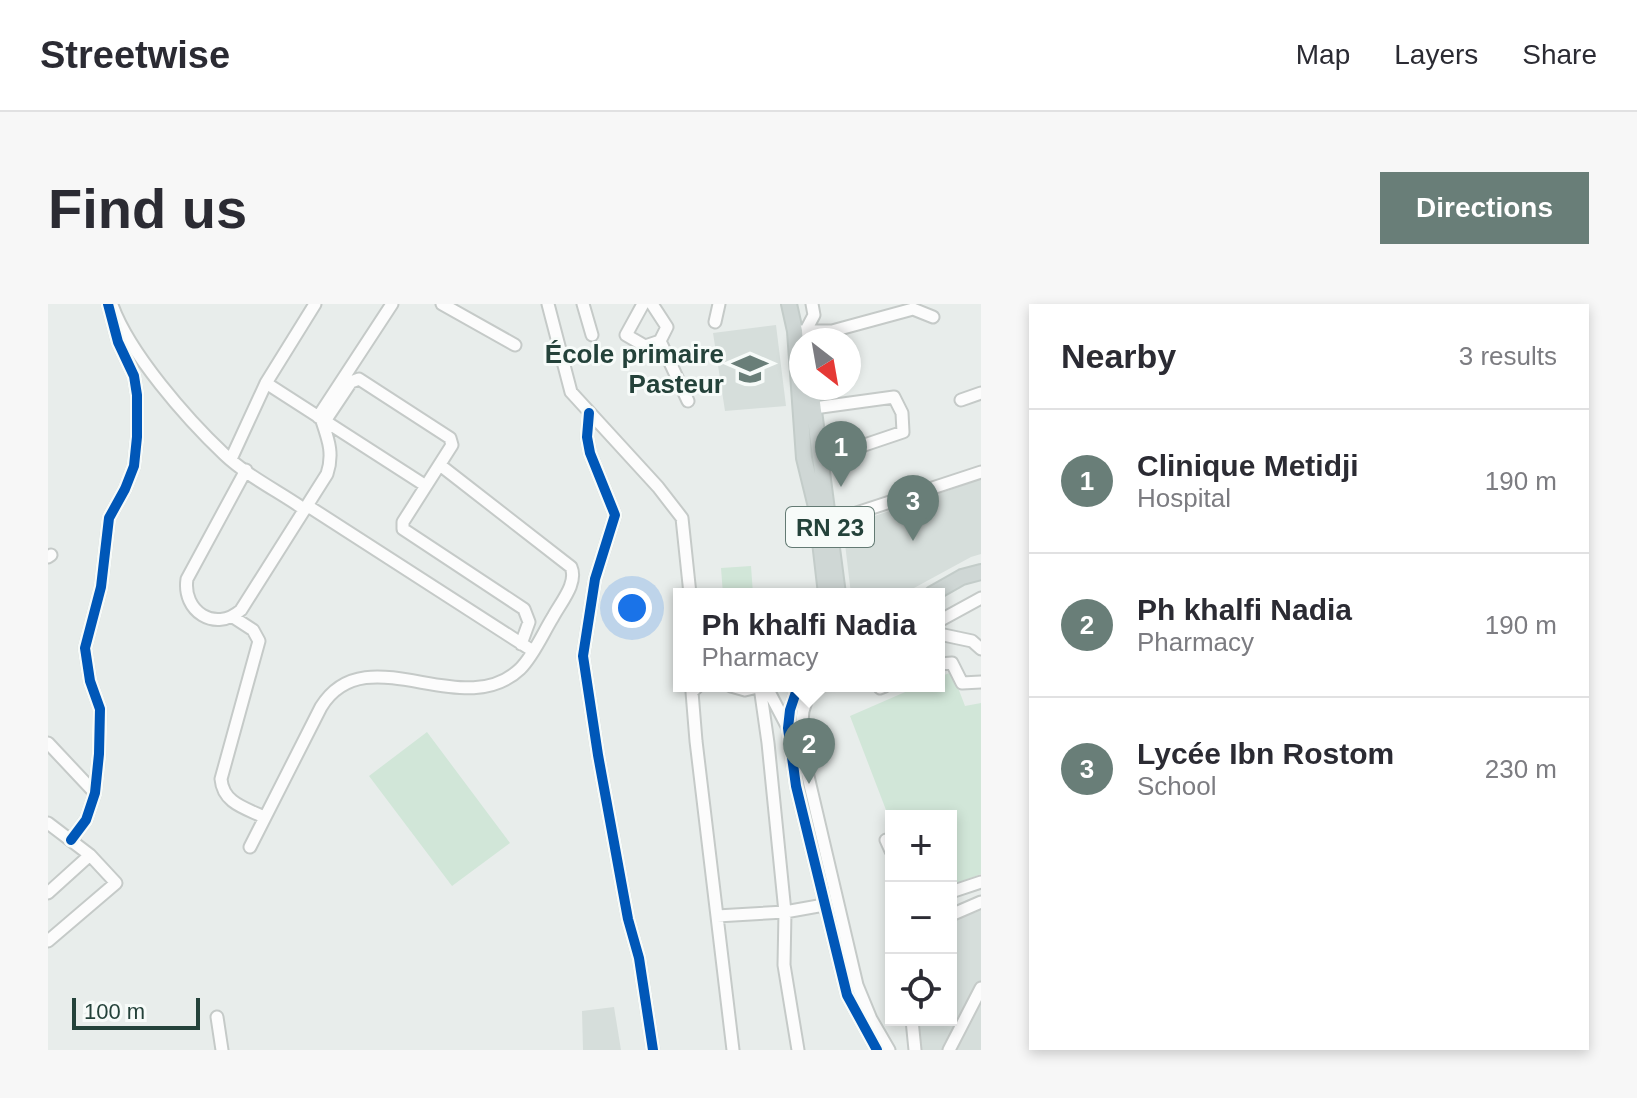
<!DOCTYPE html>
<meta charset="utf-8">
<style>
:root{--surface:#fff;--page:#f7f7f7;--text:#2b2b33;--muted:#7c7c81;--line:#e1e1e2;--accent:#697e78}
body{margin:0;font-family:Helvetica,sans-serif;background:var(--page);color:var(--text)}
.controls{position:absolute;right:24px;bottom:24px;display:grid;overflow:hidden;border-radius:0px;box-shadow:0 4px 12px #0003}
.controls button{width:72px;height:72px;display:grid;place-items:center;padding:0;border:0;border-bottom:2px solid var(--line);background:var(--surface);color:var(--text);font:40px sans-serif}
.compass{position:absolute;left:741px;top:24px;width:72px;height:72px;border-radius:50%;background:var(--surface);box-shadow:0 4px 12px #0003;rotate:149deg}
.scale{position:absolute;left:24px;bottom:20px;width:128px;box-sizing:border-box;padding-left:8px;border:4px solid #24423a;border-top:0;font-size:22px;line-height:28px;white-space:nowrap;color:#24423a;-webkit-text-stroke:6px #f7fbf9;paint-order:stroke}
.you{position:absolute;left:584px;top:304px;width:28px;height:28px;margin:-20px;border:6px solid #fff;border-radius:50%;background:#1a73e8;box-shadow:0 0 0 12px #1a73e833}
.badge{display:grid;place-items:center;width:52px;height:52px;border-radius:50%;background:var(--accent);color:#fff;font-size:26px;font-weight:700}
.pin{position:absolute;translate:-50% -66px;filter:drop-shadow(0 2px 4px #0008)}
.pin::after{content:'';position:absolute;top:42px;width:28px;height:24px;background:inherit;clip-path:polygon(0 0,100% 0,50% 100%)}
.popup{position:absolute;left:625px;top:284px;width:272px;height:104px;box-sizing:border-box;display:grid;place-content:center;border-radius:0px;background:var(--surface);filter:drop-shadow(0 2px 6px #0005);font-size:26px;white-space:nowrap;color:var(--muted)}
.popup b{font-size:30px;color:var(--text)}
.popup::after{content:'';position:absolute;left:50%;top:100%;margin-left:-16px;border:16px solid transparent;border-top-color:var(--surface)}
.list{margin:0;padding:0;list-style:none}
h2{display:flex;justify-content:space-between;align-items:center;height:104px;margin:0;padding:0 32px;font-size:34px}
h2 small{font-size:26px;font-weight:400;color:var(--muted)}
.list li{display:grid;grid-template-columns:52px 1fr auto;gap:24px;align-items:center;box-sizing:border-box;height:144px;padding:0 32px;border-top:2px solid var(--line)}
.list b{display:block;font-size:30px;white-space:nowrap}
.list p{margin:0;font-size:26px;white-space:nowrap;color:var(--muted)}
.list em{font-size:26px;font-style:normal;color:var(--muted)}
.icon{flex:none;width:44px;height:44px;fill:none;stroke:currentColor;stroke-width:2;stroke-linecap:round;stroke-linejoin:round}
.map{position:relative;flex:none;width:933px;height:746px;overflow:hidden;border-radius:0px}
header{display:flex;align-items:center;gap:48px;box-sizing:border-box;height:112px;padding:0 40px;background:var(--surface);border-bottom:2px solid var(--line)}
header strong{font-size:38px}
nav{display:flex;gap:44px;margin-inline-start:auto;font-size:28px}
.intro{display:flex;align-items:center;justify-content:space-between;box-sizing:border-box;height:192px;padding:0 48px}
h1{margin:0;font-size:56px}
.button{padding:20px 36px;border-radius:0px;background:var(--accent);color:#fff;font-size:28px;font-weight:700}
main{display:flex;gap:48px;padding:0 48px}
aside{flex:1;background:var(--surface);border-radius:0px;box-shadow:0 4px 12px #0003}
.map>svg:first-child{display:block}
</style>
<header>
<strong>Streetwise</strong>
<nav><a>Map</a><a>Layers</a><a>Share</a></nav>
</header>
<div class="intro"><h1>Find us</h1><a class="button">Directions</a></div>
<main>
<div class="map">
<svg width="933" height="746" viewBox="0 0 933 746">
<rect width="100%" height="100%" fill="#e8edeb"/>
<path fill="#d6dedb" d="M728 21 738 102 677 107 665 29Z
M933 175V250L923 253 855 290H803L795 223Z
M933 606V746H872L867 716H903V618Z
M566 703 573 746H535L534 707Z"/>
<path fill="#d1e6d8" d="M703 262 705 290H675L673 264Z
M904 368 917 402 933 399V570L903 582V512H843V519L802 412 871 382H891V373Z
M379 428 462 539 404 582 321 472Z"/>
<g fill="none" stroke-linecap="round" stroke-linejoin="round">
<g stroke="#c5cac8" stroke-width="15">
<path id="minor" d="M394 0 467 41
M500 0 523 88 610 183 634 214 642 290
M535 0 544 31
M595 0 578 31 597 42 612 37 619 23 604 0
M64 1C81 49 139 115 176 150 198 171 228 186 253 203L263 204 485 347
M667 18 671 0
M747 27H784L865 5 885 13
M757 28 766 11 764 0
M612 37 640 97
M218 79 378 182
M913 96 933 89
M766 104 846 93 854 109 855 128 772 156
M541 109 539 133 542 149 567 211 547 275 535 352 550 451 580 615 591 654 605 746
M270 113 344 0
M277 117 303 78 311 75 402 134 404 141 355 218V225L476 305 481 318 473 340
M183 155 218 79 267 0
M198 166 139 275C134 307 167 329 193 306L279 170C286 149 280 135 273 114
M775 220 933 168
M0 253 3 251
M185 313 205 326 211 337 173 475C175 499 197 504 216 513
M891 317 933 294
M891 330 924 337 933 345
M891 360 904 359 914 379 933 378
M650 382 644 388 648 437 685 746
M683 382 697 386 714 382
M718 382 740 424
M750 382 742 406 740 424 748 482 799 691 829 746
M763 382 755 407 752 438 809 681 823 715 841 746
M712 383 720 439 737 608 736 661 750 746
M832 384 837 382
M0 439 47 489
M0 519 42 551 68 579 0 637
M23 536 38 516 47 489 51 450 52 405 42 377 37 344 53 283 61 214 77 185 86 162 89 133V91L86 72 70 38 60 0
M838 536 843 547
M202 543 273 403C318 330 414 420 472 365 486 351 495 329 505 313 513 298 530 279 523 263L392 161
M903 588 933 578
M0 589 42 551
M903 611 933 598
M669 612 737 608 776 601
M169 713 174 746
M864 716 867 746
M901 746 933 684"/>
</g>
<g stroke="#c3ccc9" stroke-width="18">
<path id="major" d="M741 0 747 27 756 154 768 203 778 290
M763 84 790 290
M884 290 914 273 933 268"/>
</g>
<use href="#minor" stroke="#fcfcfc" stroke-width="11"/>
<use href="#major" stroke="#cfd7d5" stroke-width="14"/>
<g stroke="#f7fbf9" stroke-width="15">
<path id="cycleway" d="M541 109 539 133 542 149 567 211 547 275 535 352 550 451 580 615 591 654 605 746
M750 382 742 406 740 424 748 482 799 691 829 746
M23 536 38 516 47 489 51 450 52 405 42 377 37 344 53 283 61 214 77 185 86 162 89 133V91L86 72 70 38 60 0"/>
</g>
<use href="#cycleway" stroke="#0057b8" stroke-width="10"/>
</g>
<defs>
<g id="school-bare" transform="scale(2.76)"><path d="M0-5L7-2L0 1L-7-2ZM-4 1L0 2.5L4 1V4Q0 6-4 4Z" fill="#697e78" stroke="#f7fbf9" stroke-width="2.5" paint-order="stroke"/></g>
</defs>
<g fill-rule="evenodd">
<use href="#school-bare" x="702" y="65"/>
</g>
<g text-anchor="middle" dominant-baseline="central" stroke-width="6" stroke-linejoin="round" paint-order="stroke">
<rect fill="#f7fbf9" stroke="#637a73" stroke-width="2" x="738" y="203" width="88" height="40" rx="6"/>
<g font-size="24" font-weight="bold" fill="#24423a">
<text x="782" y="223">RN 23</text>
</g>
<g font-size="26" font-weight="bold" fill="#24423a" stroke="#f7fbf9" text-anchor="end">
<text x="676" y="50">École primaire<tspan x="676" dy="30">Pasteur</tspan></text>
</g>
</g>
</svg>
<div class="controls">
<button>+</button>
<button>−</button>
<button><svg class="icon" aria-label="locate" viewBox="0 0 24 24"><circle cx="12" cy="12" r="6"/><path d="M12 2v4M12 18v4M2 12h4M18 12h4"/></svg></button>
</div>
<svg class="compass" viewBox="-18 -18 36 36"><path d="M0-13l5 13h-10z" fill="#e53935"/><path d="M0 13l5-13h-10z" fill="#7c7c81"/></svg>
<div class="scale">100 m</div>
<div class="you"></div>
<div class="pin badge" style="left:793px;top:183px">1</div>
<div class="pin badge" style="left:761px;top:480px">2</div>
<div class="popup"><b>Ph khalfi Nadia</b>Pharmacy</div>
<div class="pin badge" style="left:865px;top:237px">3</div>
</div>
<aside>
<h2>Nearby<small>3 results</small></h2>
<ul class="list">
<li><span class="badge">1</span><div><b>Clinique Metidji</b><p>Hospital</p></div><em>190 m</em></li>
<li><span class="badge">2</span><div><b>Ph khalfi Nadia</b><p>Pharmacy</p></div><em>190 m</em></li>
<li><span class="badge">3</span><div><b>Lycée Ibn Rostom</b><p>School</p></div><em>230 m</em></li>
</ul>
</aside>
</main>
